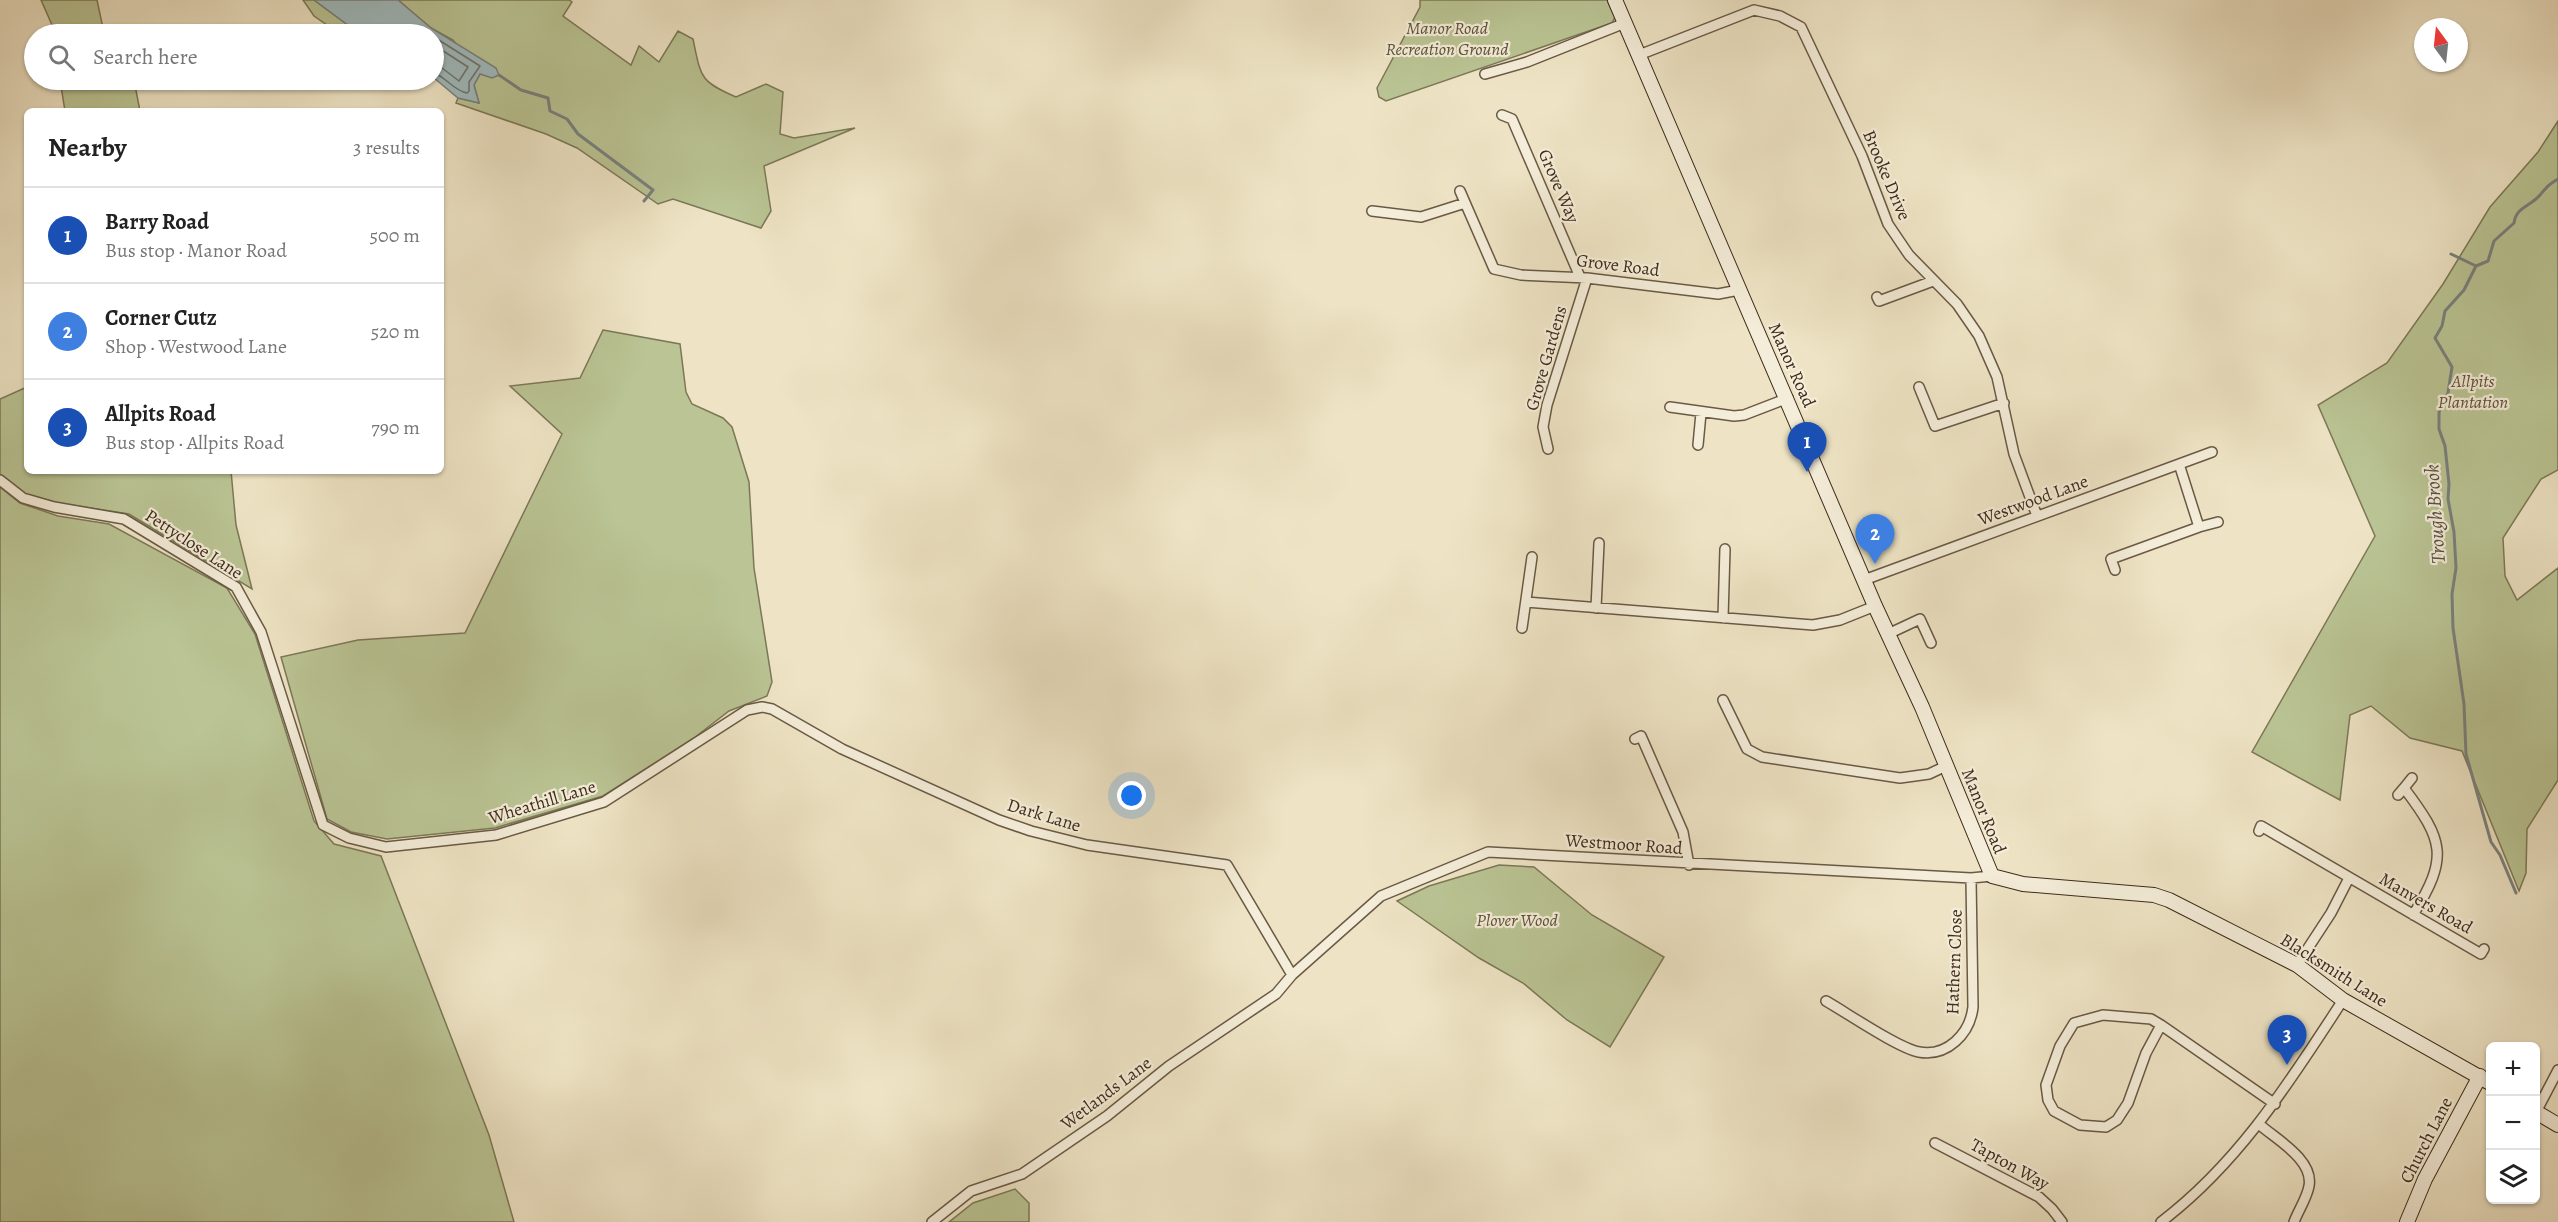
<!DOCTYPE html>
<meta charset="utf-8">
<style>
:root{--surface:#fff;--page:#f6f6f6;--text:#222;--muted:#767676;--line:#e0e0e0;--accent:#8f2418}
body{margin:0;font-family:Alegreya,serif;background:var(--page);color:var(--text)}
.controls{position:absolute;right:18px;bottom:18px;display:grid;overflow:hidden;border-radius:9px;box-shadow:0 2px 4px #0004}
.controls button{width:54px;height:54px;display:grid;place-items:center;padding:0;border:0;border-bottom:2px solid var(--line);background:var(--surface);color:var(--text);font:30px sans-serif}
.compass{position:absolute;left:2414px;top:18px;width:54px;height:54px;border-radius:50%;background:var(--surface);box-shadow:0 2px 4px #0004;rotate:345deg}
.you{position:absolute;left:1132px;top:796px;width:21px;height:21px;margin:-15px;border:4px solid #fff;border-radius:50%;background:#1a73e8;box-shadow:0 0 0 9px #1a73e833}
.badge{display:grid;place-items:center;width:39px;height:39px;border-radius:50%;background:var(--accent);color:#fff;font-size:20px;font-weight:700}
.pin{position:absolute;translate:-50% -50px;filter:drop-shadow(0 2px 3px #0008)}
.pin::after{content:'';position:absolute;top:32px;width:21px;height:18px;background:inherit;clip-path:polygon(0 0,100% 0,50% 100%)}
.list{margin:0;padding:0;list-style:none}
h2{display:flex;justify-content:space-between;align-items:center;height:78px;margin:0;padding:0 24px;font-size:26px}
h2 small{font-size:20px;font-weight:400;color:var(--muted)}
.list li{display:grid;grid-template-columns:39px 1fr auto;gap:18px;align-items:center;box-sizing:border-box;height:96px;padding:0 24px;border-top:2px solid var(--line)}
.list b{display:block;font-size:22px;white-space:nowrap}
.list p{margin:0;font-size:20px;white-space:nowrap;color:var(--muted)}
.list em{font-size:20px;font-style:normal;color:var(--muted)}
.icon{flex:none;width:33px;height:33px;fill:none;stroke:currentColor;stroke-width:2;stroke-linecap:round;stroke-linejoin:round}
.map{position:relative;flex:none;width:2558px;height:1222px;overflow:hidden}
.search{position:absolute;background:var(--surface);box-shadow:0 2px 4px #0004;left:24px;top:24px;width:420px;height:66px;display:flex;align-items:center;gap:15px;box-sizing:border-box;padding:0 21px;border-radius:33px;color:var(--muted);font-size:22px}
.panel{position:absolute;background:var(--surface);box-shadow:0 2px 4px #0004;left:24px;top:108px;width:420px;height:366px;border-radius:9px}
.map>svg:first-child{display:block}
</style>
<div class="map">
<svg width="2558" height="1222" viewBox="0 0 2558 1222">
<rect width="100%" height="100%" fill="#eee4c5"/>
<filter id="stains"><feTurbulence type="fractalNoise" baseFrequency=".00333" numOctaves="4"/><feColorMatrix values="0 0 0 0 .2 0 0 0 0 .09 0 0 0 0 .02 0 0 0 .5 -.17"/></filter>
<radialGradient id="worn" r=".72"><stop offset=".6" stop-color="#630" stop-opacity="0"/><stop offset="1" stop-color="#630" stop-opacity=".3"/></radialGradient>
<path fill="#bac494" stroke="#7c7857" stroke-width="1.5" d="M41 0H97L103 28 87 34H56Z
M303 0H314L360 34H340L314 16Z
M398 0H569L572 2 563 16 631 65 639 46 659 62 678 31 693 39C701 77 699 81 736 97L766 84 783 92 780 134 794 138 855 128 764 166 771 211 761 228 673 199 658 204 577 148 546 134 456 103 458 98 479 103 474 85 480 74 453 40 431 28Z
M1420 0H1607L1615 17 1612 23 1386 101 1379 97 1377 88 1420 7Z
M60 80H134L140 111H65Z
M2558 121V470L2541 479 2503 538 2505 576 2517 600 2558 568V780L2527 829 2526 873 2519 891 2462 751 2410 738 2371 706 2350 715 2340 800 2252 752 2375 536 2318 405 2387 363 2443 284 2490 207 2538 152Z
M603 330 680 344 686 392 692 404 723 418 732 427 749 482 754 568 772 682 767 696 729 711 694 738 603 796 495 828 387 839 351 832 327 819 281 657 358 640 465 633 562 434 510 386 580 378Z
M27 387V471H231L236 525 252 589 129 514 58 503 25 494 0 475V399Z
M0 487 20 503 58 516 109 524 227 588 255 634 314 821 334 844 381 856 489 1135 514 1222H0Z
M1499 865 1534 867 1592 915 1664 957 1610 1047 1567 1020 1523 983 1479 958 1397 901 1429 886Z
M1015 1189 1029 1203V1222H949L973 1203Z"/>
<path fill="#9fbbc0" stroke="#78817e" stroke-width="1.5" d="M314 0H398L431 28 496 68 499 75 492 78 480 74 474 85 479 103 458 98 434 78V34H360Z"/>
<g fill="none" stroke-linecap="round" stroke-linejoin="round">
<path stroke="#6e736d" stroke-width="1.5" d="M434 37 480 66 469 82V91L467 93C454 91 446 77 434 73
M434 45 468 67 459 81 442 68 434 66"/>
<path stroke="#78817e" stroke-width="3" d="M499 75 521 90 548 98 550 111 567 119 578 134 653 190 644 201
M2451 254 2476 266
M2516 893 2500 855 2491 842 2466 754 2464 704 2453 628 2452 594 2456 568 2454 532 2448 499 2449 484 2445 446 2439 429V412L2448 393 2452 367 2435 338 2442 326 2445 311 2464 290 2476 266 2488 261 2494 241 2514 223C2516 207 2531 206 2540 195 2546 188 2549 184 2558 179"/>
<g stroke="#6a5945" stroke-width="12">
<path id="street" d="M1639 55 1754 10 1780 16 1801 27 1862 156 1888 224 1909 255 1957 304 1979 336 1997 377 2014 454 2037 516
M1485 74 1527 62 1625 23
M1502 115 1512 119 1580 277
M1460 191 1494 269 1521 275 1587 278 1718 294 1739 290
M1372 211 1421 217 1465 203
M1877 297 1879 301 1933 281
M1919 387 1935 426 2004 403
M1670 407 1734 416 1744 415 1788 398
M1698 445 1701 413
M1548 449 1543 427 1547 405 1587 278
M0 480 23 498 54 507 124 519 236 587 261 632 323 825 349 838 386 847 496 835 604 802 747 710 762 707 772 709 842 749 999 820 1031 831 1087 845 1227 865 1292 975
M2199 527 2218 522
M2115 570 2111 559 2199 527 2179 464
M1864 580 2212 452
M1526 602 1813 625 1840 620 1875 606
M1596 608 1599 543
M1723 618 1725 549
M1522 628 1532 557
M1888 634 1920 619 1931 643
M1723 700 1747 749 1762 757 1900 778 1929 774 1946 766
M1635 739 1641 736 1683 832 1689 865
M2404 788 2412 778
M2398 795 2404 788C2444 841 2449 857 2413 915
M2259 831 2261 826 2481 954 2484 949
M2297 965 2331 913 2349 878
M1826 1001C1847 1013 1898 1048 1919 1052 1947 1057 1970 1034 1973 1007L1971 878
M2161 1025 2146 1053 2128 1103 2117 1120 2106 1127 2080 1125 2054 1111 2048 1100 2046 1085 2060 1046 2074 1023 2103 1015 2151 1019 2161 1025 2275 1104
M2536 1112 2558 1070
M2260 1125C2276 1139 2314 1160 2309 1186 2307 1198 2298 1211 2294 1222
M1935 1143 2039 1197 2052 1209 2062 1222
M932 1222 971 1191 1022 1174 1107 1116 1169 1066 1276 994 1292 975 1381 896 1488 852 1971 878 1992 876
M2161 1222C2240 1162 2290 1081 2343 1000"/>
</g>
<g stroke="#3e2b1a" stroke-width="16">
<path id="secondary" d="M1615 0 1875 606 1922 707 1992 876 2023 884 2154 895 2169 900 2297 965 2343 1000 2490 1083
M2536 1112 2558 1125
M2407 1222 2425 1179 2480 1076"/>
</g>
<use href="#street" stroke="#f4edd9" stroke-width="9"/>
<use href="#secondary" stroke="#f4edd9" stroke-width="14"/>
</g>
<g text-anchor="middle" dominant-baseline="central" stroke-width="4.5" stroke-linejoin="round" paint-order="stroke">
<g font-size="18" font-style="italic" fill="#5d5138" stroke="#f4edd9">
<text x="1447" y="28">Manor Road<tspan x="1447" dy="21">Recreation Ground</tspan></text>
<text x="2473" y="381">Allpits<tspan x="2473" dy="21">Plantation</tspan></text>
<text x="1517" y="920">Plover Wood</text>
</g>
<g font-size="18" fill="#3e2b1a" stroke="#f4edd9">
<text transform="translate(1887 175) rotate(67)">Brooke Drive</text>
<text transform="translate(1559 186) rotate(67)">Grove Way</text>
<text transform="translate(1618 265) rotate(7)">Grove Road</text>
<text transform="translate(1546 358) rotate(-74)">Grove Gardens</text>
<text transform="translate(1792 365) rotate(66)">Manor Road</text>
<text transform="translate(2033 500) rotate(-20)">Westwood Lane</text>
<text transform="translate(194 544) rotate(33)">Pettyclose Lane</text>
<text transform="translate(542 802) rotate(-17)">Wheathill Lane</text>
<text transform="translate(1984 811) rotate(68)">Manor Road</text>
<text transform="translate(1044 815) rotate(17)">Dark Lane</text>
<text transform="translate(1624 844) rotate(4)">Westmoor Road</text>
<text transform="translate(2426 903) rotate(30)">Manvers Road</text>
<text transform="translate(1954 962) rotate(-88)">Hathern Close</text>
<text transform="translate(2334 970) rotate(32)">Blacksmith Lane</text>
<text transform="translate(1106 1093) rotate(-37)">Wetlands Lane</text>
<text transform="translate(2426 1140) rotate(-63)">Church Lane</text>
<text transform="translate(2010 1164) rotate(29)">Tapton Way</text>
</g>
<g font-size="20" font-style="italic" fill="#564f44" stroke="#f4edd9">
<text transform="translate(2435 514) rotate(-94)">Trough Brook</text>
</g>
</g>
<rect width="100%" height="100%" filter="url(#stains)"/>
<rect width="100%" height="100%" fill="url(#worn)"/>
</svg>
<div class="controls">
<button>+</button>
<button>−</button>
<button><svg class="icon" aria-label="layers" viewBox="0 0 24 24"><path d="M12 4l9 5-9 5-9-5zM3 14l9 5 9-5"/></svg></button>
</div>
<svg class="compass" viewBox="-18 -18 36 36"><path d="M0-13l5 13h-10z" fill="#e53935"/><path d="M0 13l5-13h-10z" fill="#767676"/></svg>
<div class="you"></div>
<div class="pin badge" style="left:1807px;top:472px;background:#1a4fb4">1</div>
<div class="pin badge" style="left:1875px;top:564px;background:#3f7fe0">2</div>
<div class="pin badge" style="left:2287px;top:1065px;background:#1a4fb4">3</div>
<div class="search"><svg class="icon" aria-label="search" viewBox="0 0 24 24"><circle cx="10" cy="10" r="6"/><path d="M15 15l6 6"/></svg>Search here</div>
<section class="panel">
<h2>Nearby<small>3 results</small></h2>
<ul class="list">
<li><span class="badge" style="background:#1a4fb4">1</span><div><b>Barry Road</b><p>Bus stop · Manor Road</p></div><em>500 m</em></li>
<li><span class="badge" style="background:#3f7fe0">2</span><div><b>Corner Cutz</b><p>Shop · Westwood Lane</p></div><em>520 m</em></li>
<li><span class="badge" style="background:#1a4fb4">3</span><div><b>Allpits Road</b><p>Bus stop · Allpits Road</p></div><em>790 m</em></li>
</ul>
</section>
</div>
